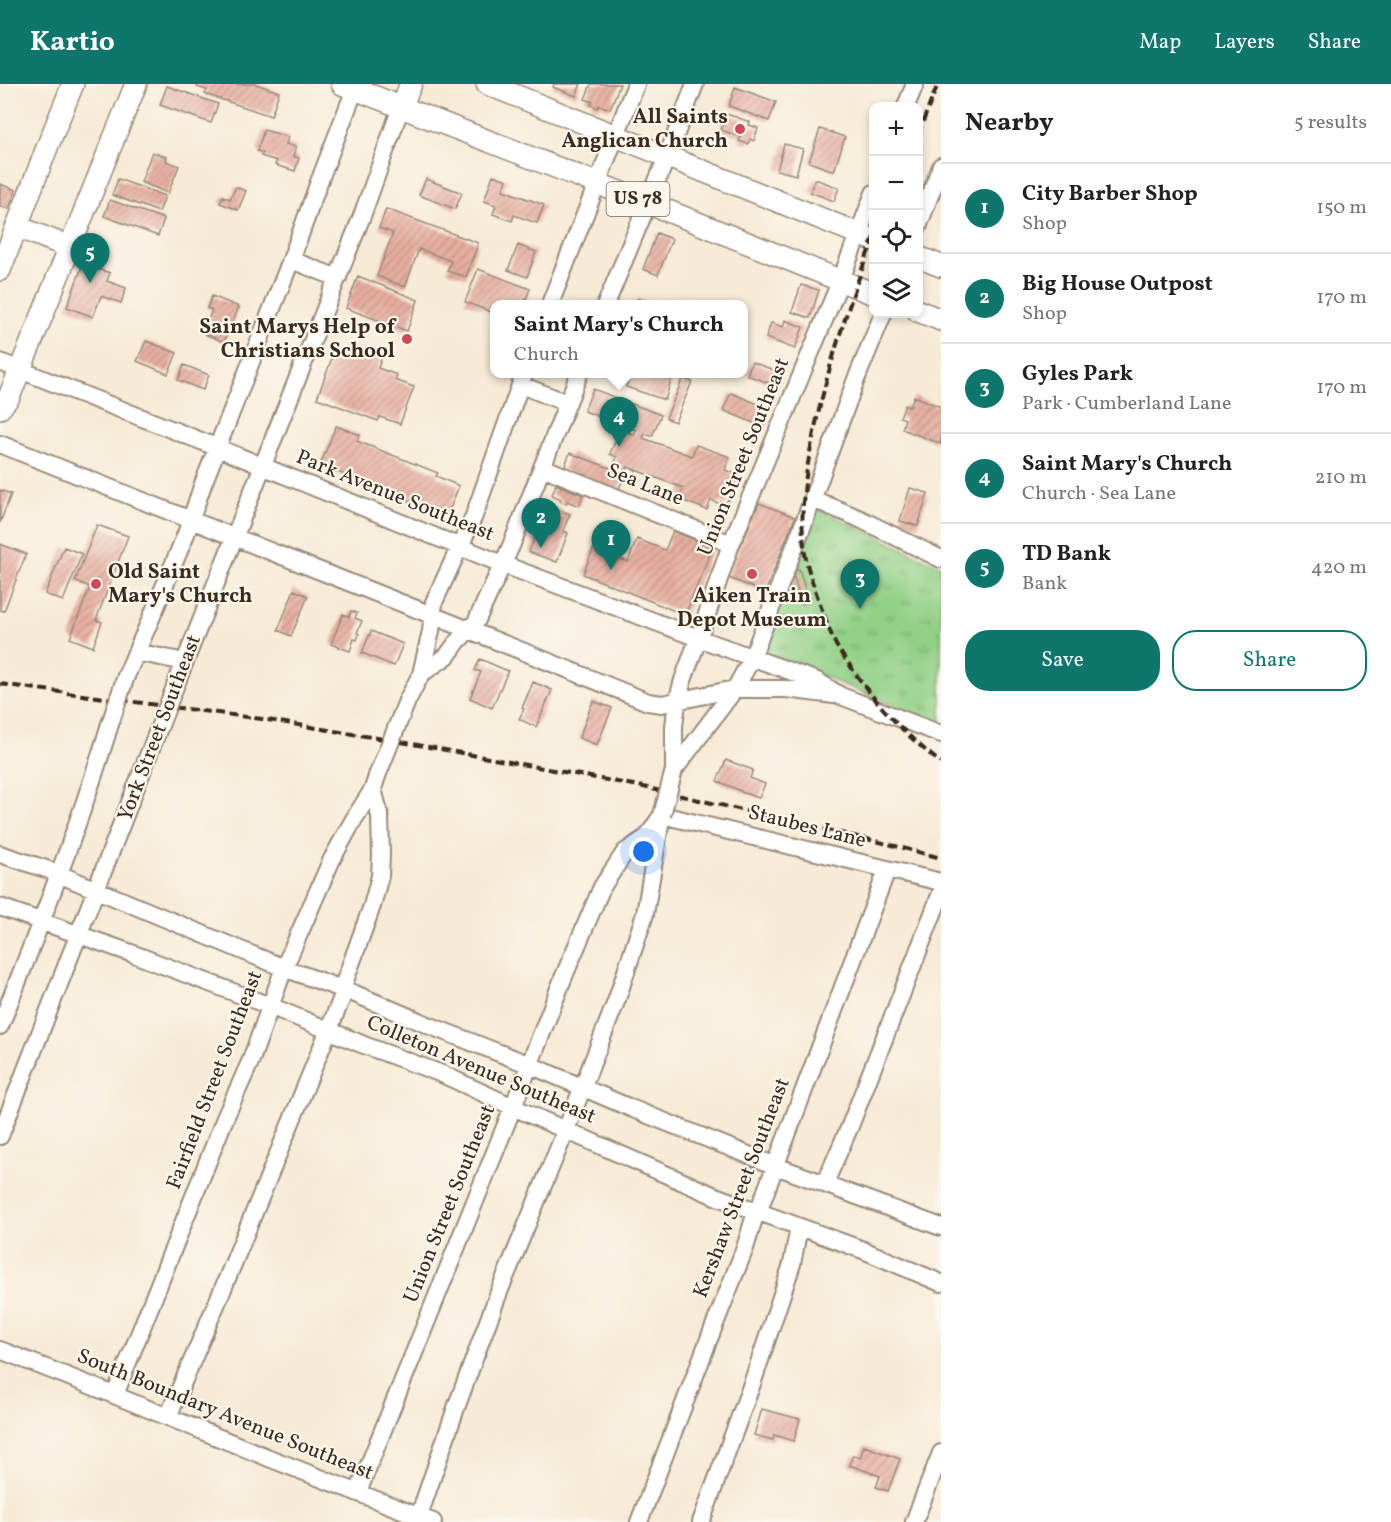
<!DOCTYPE html>
<meta charset="utf-8">
<style>
:root{--surface:#fff;--page:#f2f2f2;--text:#222;--muted:#767676;--line:#e0e0e0;--accent:#0f766e}
body{margin:0;font-family:Vollkorn,serif;background:var(--page);color:var(--text)}
.controls{position:absolute;right:18px;top:18px;display:grid;overflow:hidden;border-radius:12px;box-shadow:0 3px 9px #0003}
.controls button{width:54px;height:54px;display:grid;place-items:center;padding:0;border:0;border-bottom:2px solid var(--line);background:var(--surface);color:var(--text);font:30px sans-serif}
.you{position:absolute;left:644px;top:768px;width:21px;height:21px;margin:-15px;border:4px solid #fff;border-radius:50%;background:#1a73e8;box-shadow:0 0 0 9px #1a73e833}
.badge{display:grid;place-items:center;width:39px;height:39px;border-radius:50%;background:var(--accent);color:#fff;font-size:20px;font-weight:700}
.pin{position:absolute;translate:-50% -50px;filter:drop-shadow(0 2px 3px #0008)}
.pin::after{content:'';position:absolute;top:32px;width:21px;height:18px;background:inherit;clip-path:polygon(0 0,100% 0,50% 100%)}
.popup{position:absolute;left:490px;top:216px;width:258px;height:78px;box-sizing:border-box;display:grid;place-content:center;border-radius:12px;background:var(--surface);filter:drop-shadow(0 2px 4px #0005);font-size:20px;white-space:nowrap;color:var(--muted)}
.popup b{font-size:22px;color:var(--text)}
.popup::after{content:'';position:absolute;left:50%;top:100%;margin-left:-12px;border:12px solid transparent;border-top-color:var(--surface)}
.list{margin:0;padding:0;list-style:none}
h2{display:flex;justify-content:space-between;align-items:center;height:78px;margin:0;padding:0 24px;font-size:26px}
h2 small{font-size:20px;font-weight:400;color:var(--muted)}
.list li{display:grid;grid-template-columns:39px 1fr auto;gap:18px;align-items:center;box-sizing:border-box;height:90px;padding:0 24px;border-top:2px solid var(--line)}
.list b{display:block;font-size:22px;white-space:nowrap}
.list p{margin:0;font-size:20px;white-space:nowrap;color:var(--muted)}
.list em{font-size:20px;font-style:normal;color:var(--muted)}
.actions{display:flex;gap:12px;padding:18px 24px}
.actions a{flex:1;padding:14px 0;border:2px solid var(--accent);border-radius:24px;text-align:center;font-size:21px;color:var(--accent)}
.actions .main{background:var(--accent);color:#fff}
.icon{flex:none;width:33px;height:33px;fill:none;stroke:currentColor;stroke-width:2;stroke-linecap:round;stroke-linejoin:round}
.map{position:relative;flex:none;width:941px;height:1438px;overflow:hidden}
header{display:flex;align-items:center;gap:36px;box-sizing:border-box;height:84px;padding:0 30px;background:var(--accent);color:#fff}
header strong{font-size:28px}
nav{display:flex;gap:33px;margin-inline-start:auto;font-size:21px}
main{display:flex}
aside{flex:1;background:var(--surface)}
.map>svg:first-child{display:block}
</style>
<header>
<strong>Kartio</strong>
<nav><a>Map</a><a>Layers</a><a>Share</a></nav>
</header>
<main>
<div class="map">
<svg width="941" height="1438" viewBox="0 0 941 1438">
<defs>
<pattern id="park-tufts" width="24" height="20" patternUnits="userSpaceOnUse" patternTransform="scale(1.5)"><rect width="24" height="20" fill="#92d086"/><path d="M3 7l-1-3M5 7V3M7 7l1-3M15 17l-1-3M17 17v-4M19 17l1-3" fill="none" stroke="#78a96d"/></pattern>
<pattern id="building-hatch" width="6" height="6" patternUnits="userSpaceOnUse" patternTransform="scale(1.5)"><rect width="6" height="6" fill="#e7aea0"/><path d="M-1 1l2-2M0 6l6-6M5 7l2-2" fill="none" stroke="#bc8e82"/></pattern>
</defs>
<rect width="100%" height="100%" fill="#fbf7ec"/>
<filter id="ink" filterUnits="userSpaceOnUse"><feTurbulence type="fractalNoise" baseFrequency=".0167" numOctaves="2"/><feDisplacementMap in="SourceGraphic" scale="12" xChannelSelector="R" yChannelSelector="G"/><feConvolveMatrix kernelMatrix="1 2 1 2 8 2 1 2 1" color-interpolation-filters="sRGB"/></filter>
<filter id="wash" filterUnits="userSpaceOnUse"><feTurbulence type="fractalNoise" baseFrequency=".008" numOctaves="4" result="noise"/><feDisplacementMap in="SourceGraphic" scale="24" xChannelSelector="R" yChannelSelector="G"/><feGaussianBlur stdDeviation="1.35" result="paint"/><feColorMatrix in="noise" values="0 0 0 0 0 0 0 0 0 0 0 0 0 0 0 0 0 1.4 0 .05"/><feComposite in="paint" operator="in"/></filter>
<g filter="url(#wash)">
<rect width="100%" height="100%" fill="#f7ead6"/>
<path fill="url(#park-tufts)" stroke="#667d52" stroke-width="1.5" d="M818 425 941 482V641L762 567Z"/>
<g id="blocks">
<path fill="url(#building-hatch)" d="M198 0H256L279 8 271 32 205 10 207 6 197 3Z
M554 0H581L576 12 553 3Z
M591 0H620L610 25 599 21 598 24 591 21 593 18 585 15Z
M167 2 218 20 211 39 160 21Z
M735 3 776 18 769 37 729 22Z
M727 30 750 38 749 41 758 44 754 57 750 55 748 60 739 57 741 53 721 46 723 40 720 39 721 34 725 35Z
M820 45 845 53 834 87 809 78Z
M264 46 288 53 286 60 296 63 293 72 299 74 295 87 275 81 277 77 261 72 263 69 257 67Z
M784 60 803 65 796 91 777 86Z
M152 68 167 73 166 77 179 82 168 109 141 98Z
M493 91 507 96 503 106 544 121 537 139 514 131 512 137 493 130 496 121 484 117Z
M118 95 165 112 159 128 112 111Z
M426 95 462 109 455 125 419 111Z
M815 95 839 104 834 117 810 108Z
M0 100 16 106 9 125 0 122Z
M236 103 246 107 238 126 220 119 223 112 230 115Z
M110 116 164 135 158 152 104 132Z
M386 125 478 159 466 193 447 187 451 177 419 165 405 203 377 192 393 149 379 144Z
M657 149 672 155 658 191 643 185Z
M518 161 536 168 527 193 508 186Z
M83 180 110 189 107 197 126 204 121 219 101 212 93 233 67 223Z
M478 185 530 205 524 220H494V229L465 218Z
M358 192 418 216 407 247 346 224Z
M801 201 819 206 810 234 792 228Z
M212 212 239 223 224 258 205 250 209 240 207 239 212 226 207 224Z
M638 215 651 220H635Z
M785 236 803 243 795 265 766 254 771 239 783 243Z
M146 257 177 269 168 290 137 277Z
M348 261 382 273 378 284 397 291 395 296 414 303 400 340 380 333 378 337 317 314 335 266 345 270Z
M752 278 782 289 777 302 747 291Z
M184 281 209 291 203 306 178 296Z
M630 290H673L665 316 626 303Z
M683 294 692 298 675 338 666 334Z
M593 305 661 331 652 352 645 350 643 354 692 372 696 361 730 373 725 386 737 390V393L729 416 728 415 726 420 721 418 720 420 711 416 707 426 679 415 683 404 628 383 618 407 563 386 570 369 618 387 619 382 614 380 617 373 610 370 617 352 619 353 620 349H622L624 346 634 351 636 346 584 327Z
M731 309 770 325 763 343 723 326Z
M914 312 941 323V360L902 345 905 335 900 333 905 321 910 323Z
M336 342 360 351 357 357 438 389 436 392 459 402 447 432 320 381Z
M556 400 583 411 579 422 567 417 566 420 560 417 561 415 552 411Z
M910 404 928 409 918 442 900 437Z
M0 406 11 410 0 439Z
M759 419 795 433 765 509 727 493Z
M547 422 570 430 563 447 568 449 557 478 529 468Z
M97 441 128 452 96 536 102 538 93 563 70 554 90 503 75 497Z
M673 447 713 463 685 531 583 490 595 461 619 471 618 474 628 478 637 455 665 466Z
M0 460 26 470 4 527 0 526Z
M64 463 82 470 63 517 45 510Z
M799 485 809 517 802 520 792 488Z
M294 506 308 512 291 552 278 546Z
M351 527 357 529 355 534 362 537 357 549 359 550 357 556 354 555 350 567 331 560 343 530 349 533Z
M371 547 403 560 394 582 362 569Z
M480 575 508 587 492 624 470 614 481 588 475 586Z
M533 598 552 606 536 643 519 635 524 625 522 624Z
M593 617 612 624 597 661 579 654Z
M726 676 753 686 750 694 765 700 759 714 741 708V707L717 697Z
M762 1325 800 1335 794 1357 774 1351 773 1356 754 1351Z
M864 1362 900 1375 888 1407 876 1403 880 1392 849 1381 853 1371 860 1374Z"/>
</g>
</g>
<g filter="url(#ink)">
<use href="#blocks" fill-opacity="0" stroke="#998a7a" stroke-width="1.5"/>
<g fill="none" stroke-linecap="round" stroke-linejoin="round">
<g stroke="#998a7a" stroke-width="20">
<path id="minor" d="M906 22 915 0
M918 143 941 82
M291 176 338 194
M550 220 636 0
M606 220 667 73 695 0
M0 278 201 357 502 480 698 554 817 597 841 612 941 650
M521 301 567 319
M0 360C216 447 433 530 648 618L662 620 735 605H786L834 611
M542 383 731 460
M813 415 858 434 941 475
M136 568 185 578
M421 590 447 572 458 557 476 538 511 462 579 290
M126 592 152 532 186 450 203 400 291 176 319 98 355 5
M178 595 362 132 401 23
M407 617 421 590 431 547 434 518 474 432 524 290
M674 686V642L677 618 683 596 704 539 731 460 840 198 874 109
M674 686 735 605 752 574 803 441 855 298 883 230
M662 731 941 798
M0 770 49 786 284 884 353 909 428 941 530 981 633 1025 776 1082 941 1143
M0 823 131 869 270 922 364 961 442 990 513 1023 715 1112 863 1166 941 1199
M342 905 372 822 380 792 381 771 380 732 373 705
M0 942C40 842 79 742 110 640
M0 1052 157 649
M825 1099 850 1042 941 809
M0 1266 77 1296 274 1376 433 1438
M115 1311 225 1034 251 976 284 884 332 775 354 735 373 705 377 692
M168 1333 222 1207 345 906
M358 1408 513 1023 564 892 602 803 625 768 647 753 662 731
M419 1432 457 1321 499 1208 566 1046 617 915 645 830 661 735
M639 1438 709 1255 745 1164 755 1131 758 1128 887 786
M701 1438 753 1297 792 1180 799 1143
M914 1438 941 1369"/>
</g>
<g stroke="#998a7a" stroke-width="24">
<path id="major" d="M342 0 673 129 874 210
M487 0 874 156
M401 23 411 0
M18 143 69 163
M918 173 941 182
M0 186 48 61 73 0
M918 227 941 236
M0 324 9 313 136 0"/>
</g>
<use href="#minor" stroke="#fff" stroke-width="16"/>
<use href="#major" stroke="#fff" stroke-width="21"/>
<path stroke="#3b2a1e" stroke-width="4" stroke-dasharray="9 4.5" stroke-linecap="butt" d="M918 50 938 0
M874 153C849 219 827 285 813 353 805 392 798 435 806 475 809 491 816 508 821 523 826 535 830 549 836 561 840 568 844 574 849 580 874 618 905 651 941 679
M0 600 262 635 413 660 639 702 888 760 941 774"/>
<g stroke="#998a7a" stroke-width="20" stroke-linecap="butt">
<path id="minor-bridge" d="M110 640 126 592
M157 649 178 595
M377 692 407 617
M662 731 674 686"/>
</g>
<use href="#minor-bridge" stroke="#fff" stroke-width="16"/>
</g>
</g>
<g fill="#d1495b" stroke="#fbf7ec" stroke-width="2">
<circle cx="740" cy="45" r="6"/>
<circle cx="407" cy="255" r="6"/>
<circle cx="752" cy="490" r="6"/>
<circle cx="96" cy="500" r="6"/>
</g>
<g text-anchor="middle" dominant-baseline="central" stroke-width="4.5" stroke-linejoin="round" paint-order="stroke">
<rect fill="#fbf7ec" stroke="#75685c" stroke-width="1.5" x="606.5" y="98" width="63" height="34" rx="4.5"/>
<g font-size="20" font-weight="bold" fill="#3b2a1e">
<text x="638" y="115">US 78</text>
</g>
<g font-size="21" font-weight="bold" fill="#3b2a1e" stroke="#fbf7ec" text-anchor="end">
<text x="728" y="33">All Saints<tspan x="728" dy="24">Anglican Church</tspan></text>
<text x="395" y="243">Saint Marys Help of<tspan x="395" dy="24">Christians School</tspan></text>
<text x="108" y="488" text-anchor="start">Old Saint<tspan x="108" dy="24">Mary's Church</tspan></text>
<text x="752" y="512" text-anchor="middle">Aiken Train<tspan x="752" dy="24">Depot Museum</tspan></text>
</g>
<g font-size="21" fill="#3b2a1e" stroke="#fbf7ec">
<text transform="translate(744 373) rotate(-68)">Union Street Southeast</text>
<text transform="translate(645 401) rotate(22)">Sea Lane</text>
<text transform="translate(395 412) rotate(22)">Park Avenue Southeast</text>
<text transform="translate(160 644) rotate(-69)">York Street Southeast</text>
<text transform="translate(807 743) rotate(14)">Staubes Lane</text>
<text transform="translate(481 986) rotate(23)">Colleton Avenue Southeast</text>
<text transform="translate(215 996) rotate(-69)">Fairfield Street Southeast</text>
<text transform="translate(742 1104) rotate(-69)">Kershaw Street Southeast</text>
<text transform="translate(450 1120) rotate(-68)">Union Street Southeast</text>
<text transform="translate(225 1331) rotate(22)">South Boundary Avenue Southeast</text>
</g>
</g>
</svg>
<div class="controls">
<button>+</button>
<button>−</button>
<button><svg class="icon" aria-label="locate" viewBox="0 0 24 24"><circle cx="12" cy="12" r="6"/><path d="M12 2v4M12 18v4M2 12h4M18 12h4"/></svg></button>
<button><svg class="icon" aria-label="layers" viewBox="0 0 24 24"><path d="M12 4l9 5-9 5-9-5zM3 14l9 5 9-5"/></svg></button>
</div>
<div class="you"></div>
<div class="pin badge" style="left:611px;top:486px">1</div>
<div class="pin badge" style="left:541px;top:464px">2</div>
<div class="pin badge" style="left:860px;top:525px">3</div>
<div class="pin badge" style="left:619px;top:363px">4</div>
<div class="popup"><b>Saint Mary's Church</b>Church</div>
<div class="pin badge" style="left:90px;top:199px">5</div>
</div>
<aside>
<h2>Nearby<small>5 results</small></h2>
<ul class="list">
<li><span class="badge">1</span><div><b>City Barber Shop</b><p>Shop</p></div><em>150 m</em></li>
<li><span class="badge">2</span><div><b>Big House Outpost</b><p>Shop</p></div><em>170 m</em></li>
<li><span class="badge">3</span><div><b>Gyles Park</b><p>Park · Cumberland Lane</p></div><em>170 m</em></li>
<li><span class="badge">4</span><div><b>Saint Mary's Church</b><p>Church · Sea Lane</p></div><em>210 m</em></li>
<li><span class="badge">5</span><div><b>TD Bank</b><p>Bank</p></div><em>420 m</em></li>
</ul>
<div class="actions"><a class="main">Save</a><a>Share</a></div>
</aside>
</main>
